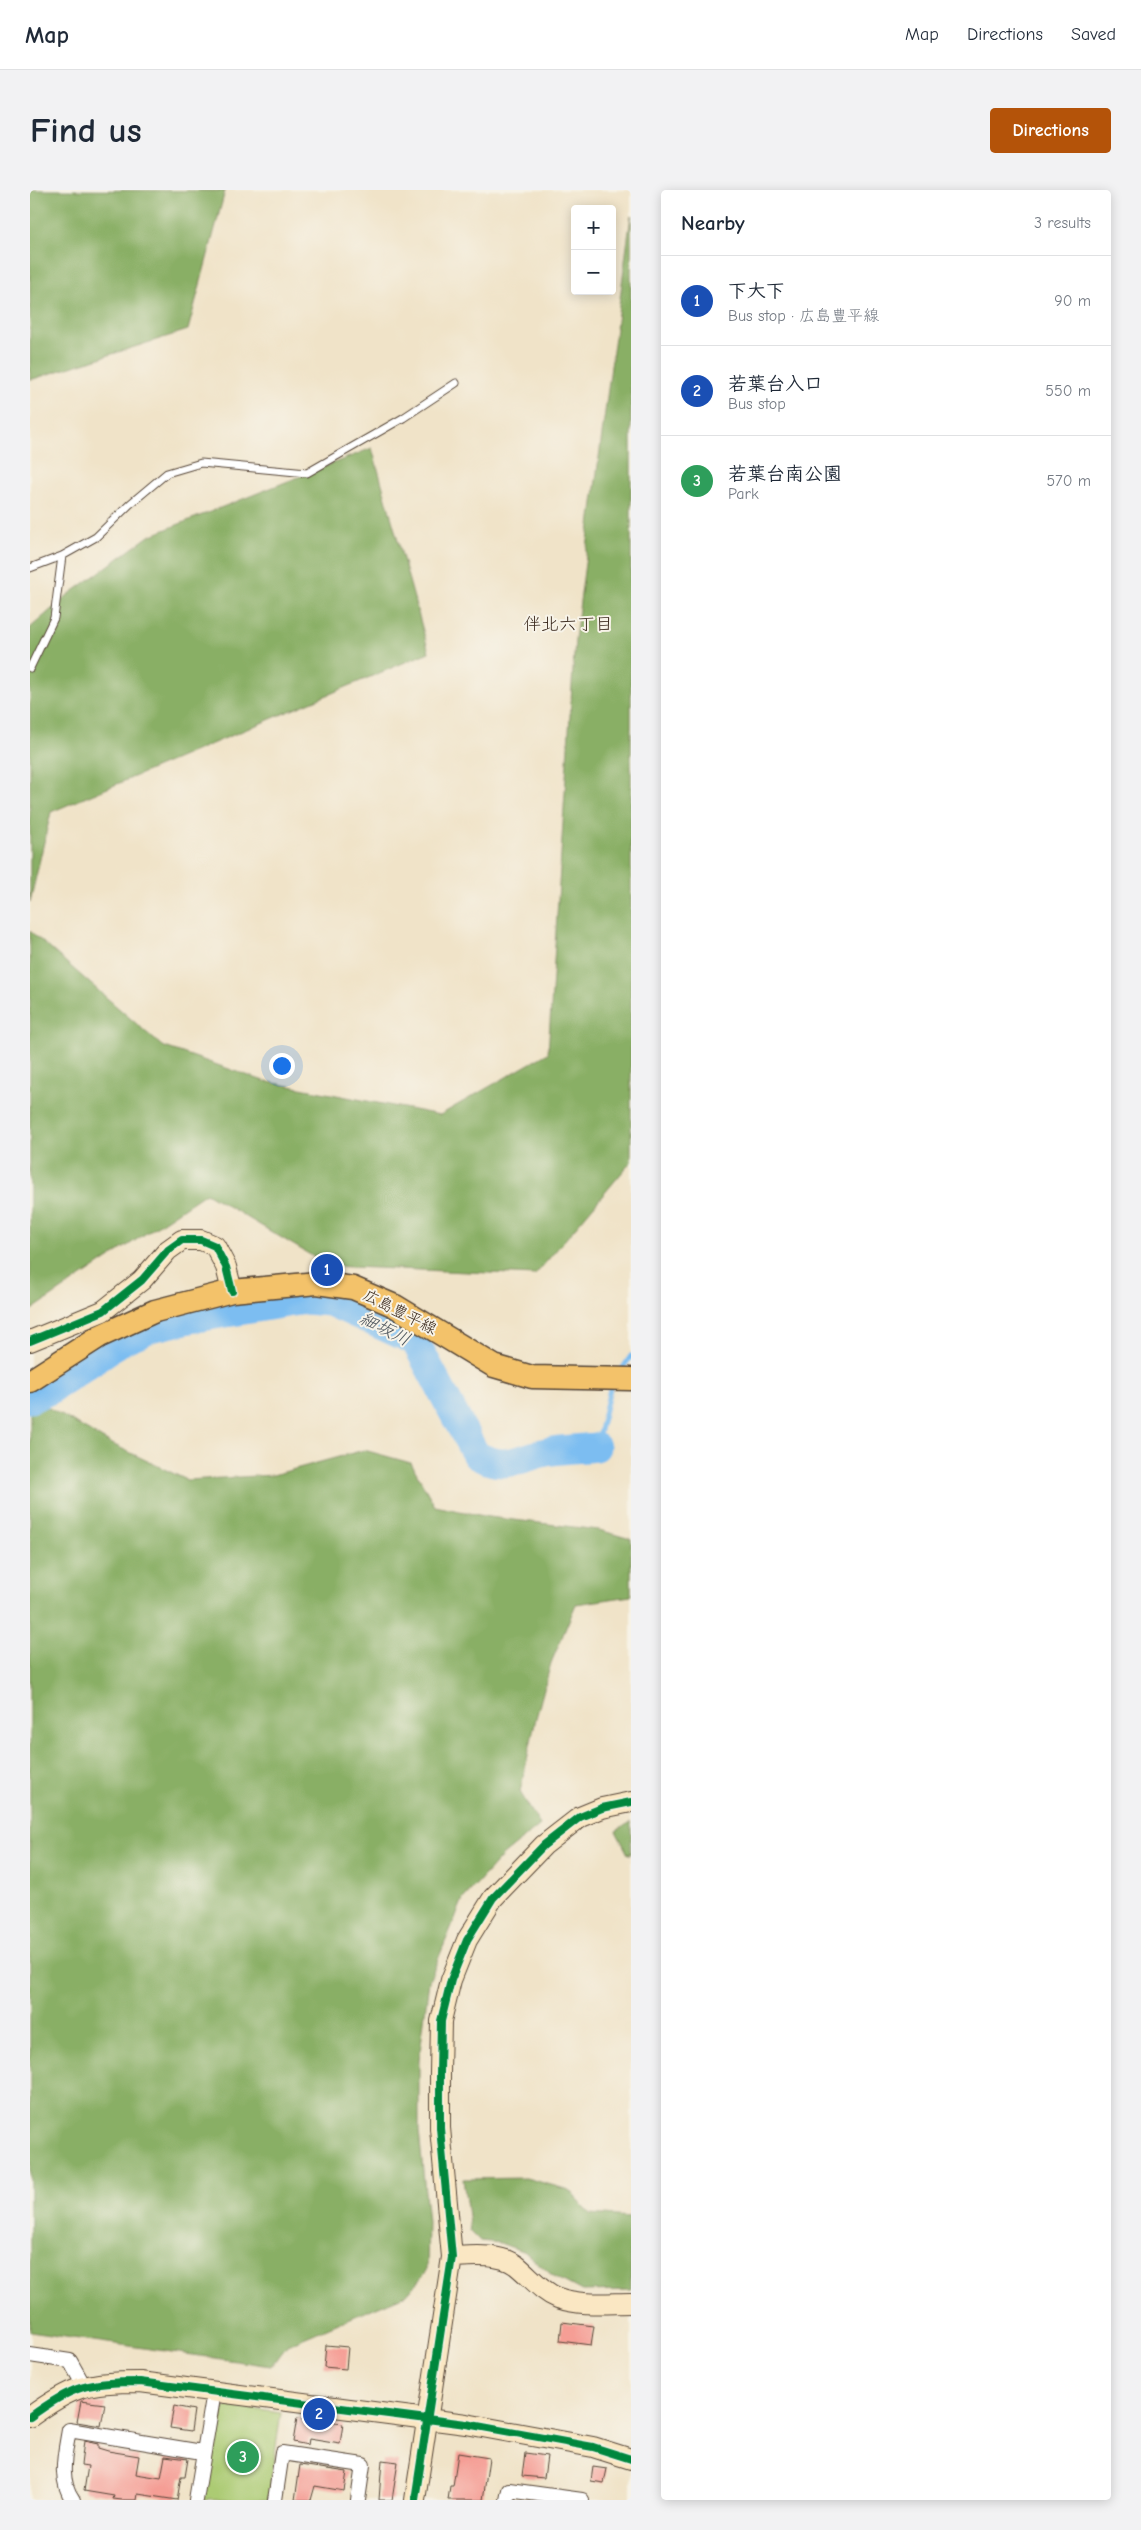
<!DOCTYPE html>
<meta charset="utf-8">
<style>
:root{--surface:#fff;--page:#f2f2f3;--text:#1f2937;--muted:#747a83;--line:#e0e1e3;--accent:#b45309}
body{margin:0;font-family:"Comic Neue","Klee One",sans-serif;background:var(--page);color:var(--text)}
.controls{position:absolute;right:15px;top:15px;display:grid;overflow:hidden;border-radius:5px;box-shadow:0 2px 12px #0003}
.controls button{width:45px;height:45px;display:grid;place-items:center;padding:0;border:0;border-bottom:1px solid var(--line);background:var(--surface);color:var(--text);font:25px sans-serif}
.you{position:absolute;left:251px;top:875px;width:18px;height:18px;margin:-12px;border:4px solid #fff;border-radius:50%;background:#1a73e8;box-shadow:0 0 0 8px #1a73e833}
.badge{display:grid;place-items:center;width:32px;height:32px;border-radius:50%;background:var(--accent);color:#fff;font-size:16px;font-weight:700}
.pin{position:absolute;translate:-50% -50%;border:2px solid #fff;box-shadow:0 1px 5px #0006}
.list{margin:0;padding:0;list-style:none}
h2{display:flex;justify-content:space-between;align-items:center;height:65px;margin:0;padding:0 20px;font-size:21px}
h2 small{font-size:16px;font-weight:400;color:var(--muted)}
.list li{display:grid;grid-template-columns:32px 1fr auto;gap:15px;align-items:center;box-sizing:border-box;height:90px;padding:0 20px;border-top:1px solid var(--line)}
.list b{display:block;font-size:19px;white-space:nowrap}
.list p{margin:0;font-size:16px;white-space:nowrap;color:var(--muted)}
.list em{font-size:16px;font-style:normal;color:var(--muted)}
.map{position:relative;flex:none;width:601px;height:2310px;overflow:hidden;border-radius:5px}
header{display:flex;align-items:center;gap:30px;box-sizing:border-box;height:70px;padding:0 25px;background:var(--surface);border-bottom:1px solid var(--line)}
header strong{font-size:24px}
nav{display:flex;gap:28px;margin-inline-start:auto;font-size:18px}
.intro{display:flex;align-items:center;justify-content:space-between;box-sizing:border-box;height:120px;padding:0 30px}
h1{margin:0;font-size:35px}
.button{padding:12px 22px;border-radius:5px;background:var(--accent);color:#fff;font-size:18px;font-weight:700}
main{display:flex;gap:30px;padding:0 30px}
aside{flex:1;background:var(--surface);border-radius:5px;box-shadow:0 2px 12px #0003}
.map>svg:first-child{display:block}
</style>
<header>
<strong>Map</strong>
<nav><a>Map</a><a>Directions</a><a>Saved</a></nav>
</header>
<div class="intro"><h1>Find us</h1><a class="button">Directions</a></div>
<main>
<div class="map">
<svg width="601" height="2310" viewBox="0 0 601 2310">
<rect width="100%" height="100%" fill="#f7f3e8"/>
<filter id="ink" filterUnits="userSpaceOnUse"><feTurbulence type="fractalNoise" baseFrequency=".02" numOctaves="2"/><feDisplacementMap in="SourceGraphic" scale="10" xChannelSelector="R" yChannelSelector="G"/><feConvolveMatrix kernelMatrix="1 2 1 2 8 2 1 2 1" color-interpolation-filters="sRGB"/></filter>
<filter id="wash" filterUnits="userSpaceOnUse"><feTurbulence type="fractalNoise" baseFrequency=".0096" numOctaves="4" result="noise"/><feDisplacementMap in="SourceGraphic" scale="20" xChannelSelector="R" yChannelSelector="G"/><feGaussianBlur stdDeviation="1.12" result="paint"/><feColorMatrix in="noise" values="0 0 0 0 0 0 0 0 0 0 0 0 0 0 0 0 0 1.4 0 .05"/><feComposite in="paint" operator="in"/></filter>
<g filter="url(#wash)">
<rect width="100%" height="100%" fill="#f0e3c8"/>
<path fill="#accb73" stroke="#747a48" d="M198 2216 251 2223 238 2310H174L187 2224Z"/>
<path fill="#89af65" stroke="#626c42" d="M0 0 195 1 158 140 0 190Z
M601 25V972L505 1085 299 1076 176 1003 0 1121V741L132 856 234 891 410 925 518 863 545 449Z
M342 258 399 462 21 622 0 712V438L38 405 119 346Z
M0 1207 76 1251 157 1290 243 1285 334 1260 381 1273 405 1316 459 1327 569 1340 601 1349V1406L546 1414 521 1473 506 1528 490 1602 510 1635 473 1665 433 1709 399 1791 389 1870V1941L398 2032 397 2081 377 2104 257 2155 241 2176 0 2142Z
M601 1632V1664H598L586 1641Z
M496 1988 539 2000 560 2024 601 2027V2100L552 2101 522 2085 495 2062 470 2053 450 2051 440 2041 433 1989Z"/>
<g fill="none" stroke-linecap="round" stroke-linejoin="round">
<path stroke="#7bbdf1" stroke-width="5" d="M590 1182 601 1166
M566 1257 581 1195"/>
<path stroke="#7bbdf1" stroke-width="29" d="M0 1209 20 1200 93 1150 124 1137 160 1129 275 1110 300 1112 385 1151 446 1265C475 1281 487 1269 516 1262 532 1259 550 1259 566 1257"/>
</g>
<g id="blocks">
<path fill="#f59e95" d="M532 2132 564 2136 561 2155 530 2151Z
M296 2155 318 2157 316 2179 294 2177Z
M51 2211 75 2214 71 2236 47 2232Z
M144 2216 164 2220 161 2241 140 2238Z
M267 2228 313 2234 310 2254 279 2249 278 2255 263 2252Z
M54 2251 68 2254V2258L78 2261 109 2266 106 2284 131 2288 135 2266 158 2269 155 2287H151L147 2310 108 2304 107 2310H92L83 2309 84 2306 54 2301 58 2276 51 2275Z
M428 2263 459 2268 453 2310H418L420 2296H423Z
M495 2263 517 2266 514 2288 492 2286Z
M352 2270 368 2272 362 2310H349Z
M270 2275 317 2282 314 2301 285 2296 281 2310H265Z
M563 2277 577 2279 574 2293 561 2291Z"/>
</g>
</g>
<g filter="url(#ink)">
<use href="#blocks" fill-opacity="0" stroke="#564638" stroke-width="1"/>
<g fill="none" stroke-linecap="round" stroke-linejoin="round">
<g stroke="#564638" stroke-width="9">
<path id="lane" d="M0 378 32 366 66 347 100 314 137 283 171 273 277 283 373 228 426 193
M0 478 24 428 32 366"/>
</g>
<g stroke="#564638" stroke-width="16">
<path id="street" d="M0 2165 40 2171 54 2196
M43 2310C28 2289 35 2264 39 2240L172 2262
M166 2310 184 2202
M245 2310 252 2263 333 2275 328 2310
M477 2310 479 2300 552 2310"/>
</g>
<g stroke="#564638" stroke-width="22">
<path id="secondary" d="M0 1151 73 1121 112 1090 138 1060 152 1050H171L185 1056 196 1077 202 1101
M422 2067C442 2066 469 2063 486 2075 500 2086 511 2101 528 2108 551 2116 577 2113 601 2113
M0 2227C42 2196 57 2192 110 2192L436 2234 563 2257 601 2269
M385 2310 422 2067 410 1938V1883L411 1831 421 1790 437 1750 463 1708 514 1655 550 1627 572 1618 601 1612"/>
</g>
<g stroke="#564638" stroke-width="25">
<path id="primary" d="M0 1191 70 1146 125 1121 202 1101 287 1093 323 1098 365 1116 464 1176 502 1187 601 1189"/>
</g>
<use href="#lane" stroke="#fff" stroke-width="7"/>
<use href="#street" stroke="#fff" stroke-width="14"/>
<use href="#secondary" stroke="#fae7c3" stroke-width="20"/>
<use href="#primary" stroke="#f3c26a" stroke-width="22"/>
<g stroke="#f7f3e8" stroke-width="11">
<path id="cycleway" d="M0 1151 73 1121 112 1090 138 1060 152 1050H171L185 1056 196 1077 202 1101
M0 2227C42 2196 57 2192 110 2192L436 2234 563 2257 601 2269
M385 2310 422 2067 410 1938V1883L411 1831 421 1790 437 1750 463 1708 514 1655 550 1627 572 1618 601 1612"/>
</g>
<use href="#cycleway" stroke="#00873e" stroke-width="8"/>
</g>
</g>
<g text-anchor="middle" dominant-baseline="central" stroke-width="4" stroke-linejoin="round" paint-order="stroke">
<g font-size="16" fill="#3b2a1e" stroke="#f7f3e8">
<text transform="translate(370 1122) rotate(27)">広島豊平線</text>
</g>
<g font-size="18" fill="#3b2a1e" stroke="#f7f3e8">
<text x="538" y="434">伴北六丁目</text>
</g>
<g font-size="18" font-style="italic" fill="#4e565d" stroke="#f7f3e8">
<text transform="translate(355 1139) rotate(27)">細坂川</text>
</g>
</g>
</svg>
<div class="controls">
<button>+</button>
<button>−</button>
</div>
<div class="you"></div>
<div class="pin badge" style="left:297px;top:1080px;background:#1a4fb4">1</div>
<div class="pin badge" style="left:289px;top:2224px;background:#1a4fb4">2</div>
<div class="pin badge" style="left:213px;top:2267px;background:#2e9e5b">3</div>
</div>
<aside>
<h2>Nearby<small>3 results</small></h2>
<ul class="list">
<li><span class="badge" style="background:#1a4fb4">1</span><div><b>下大下</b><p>Bus stop · 広島豊平線</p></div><em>90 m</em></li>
<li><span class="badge" style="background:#1a4fb4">2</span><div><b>若葉台入口</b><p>Bus stop</p></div><em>550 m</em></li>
<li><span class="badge" style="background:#2e9e5b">3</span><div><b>若葉台南公園</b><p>Park</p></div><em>570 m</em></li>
</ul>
</aside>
</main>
